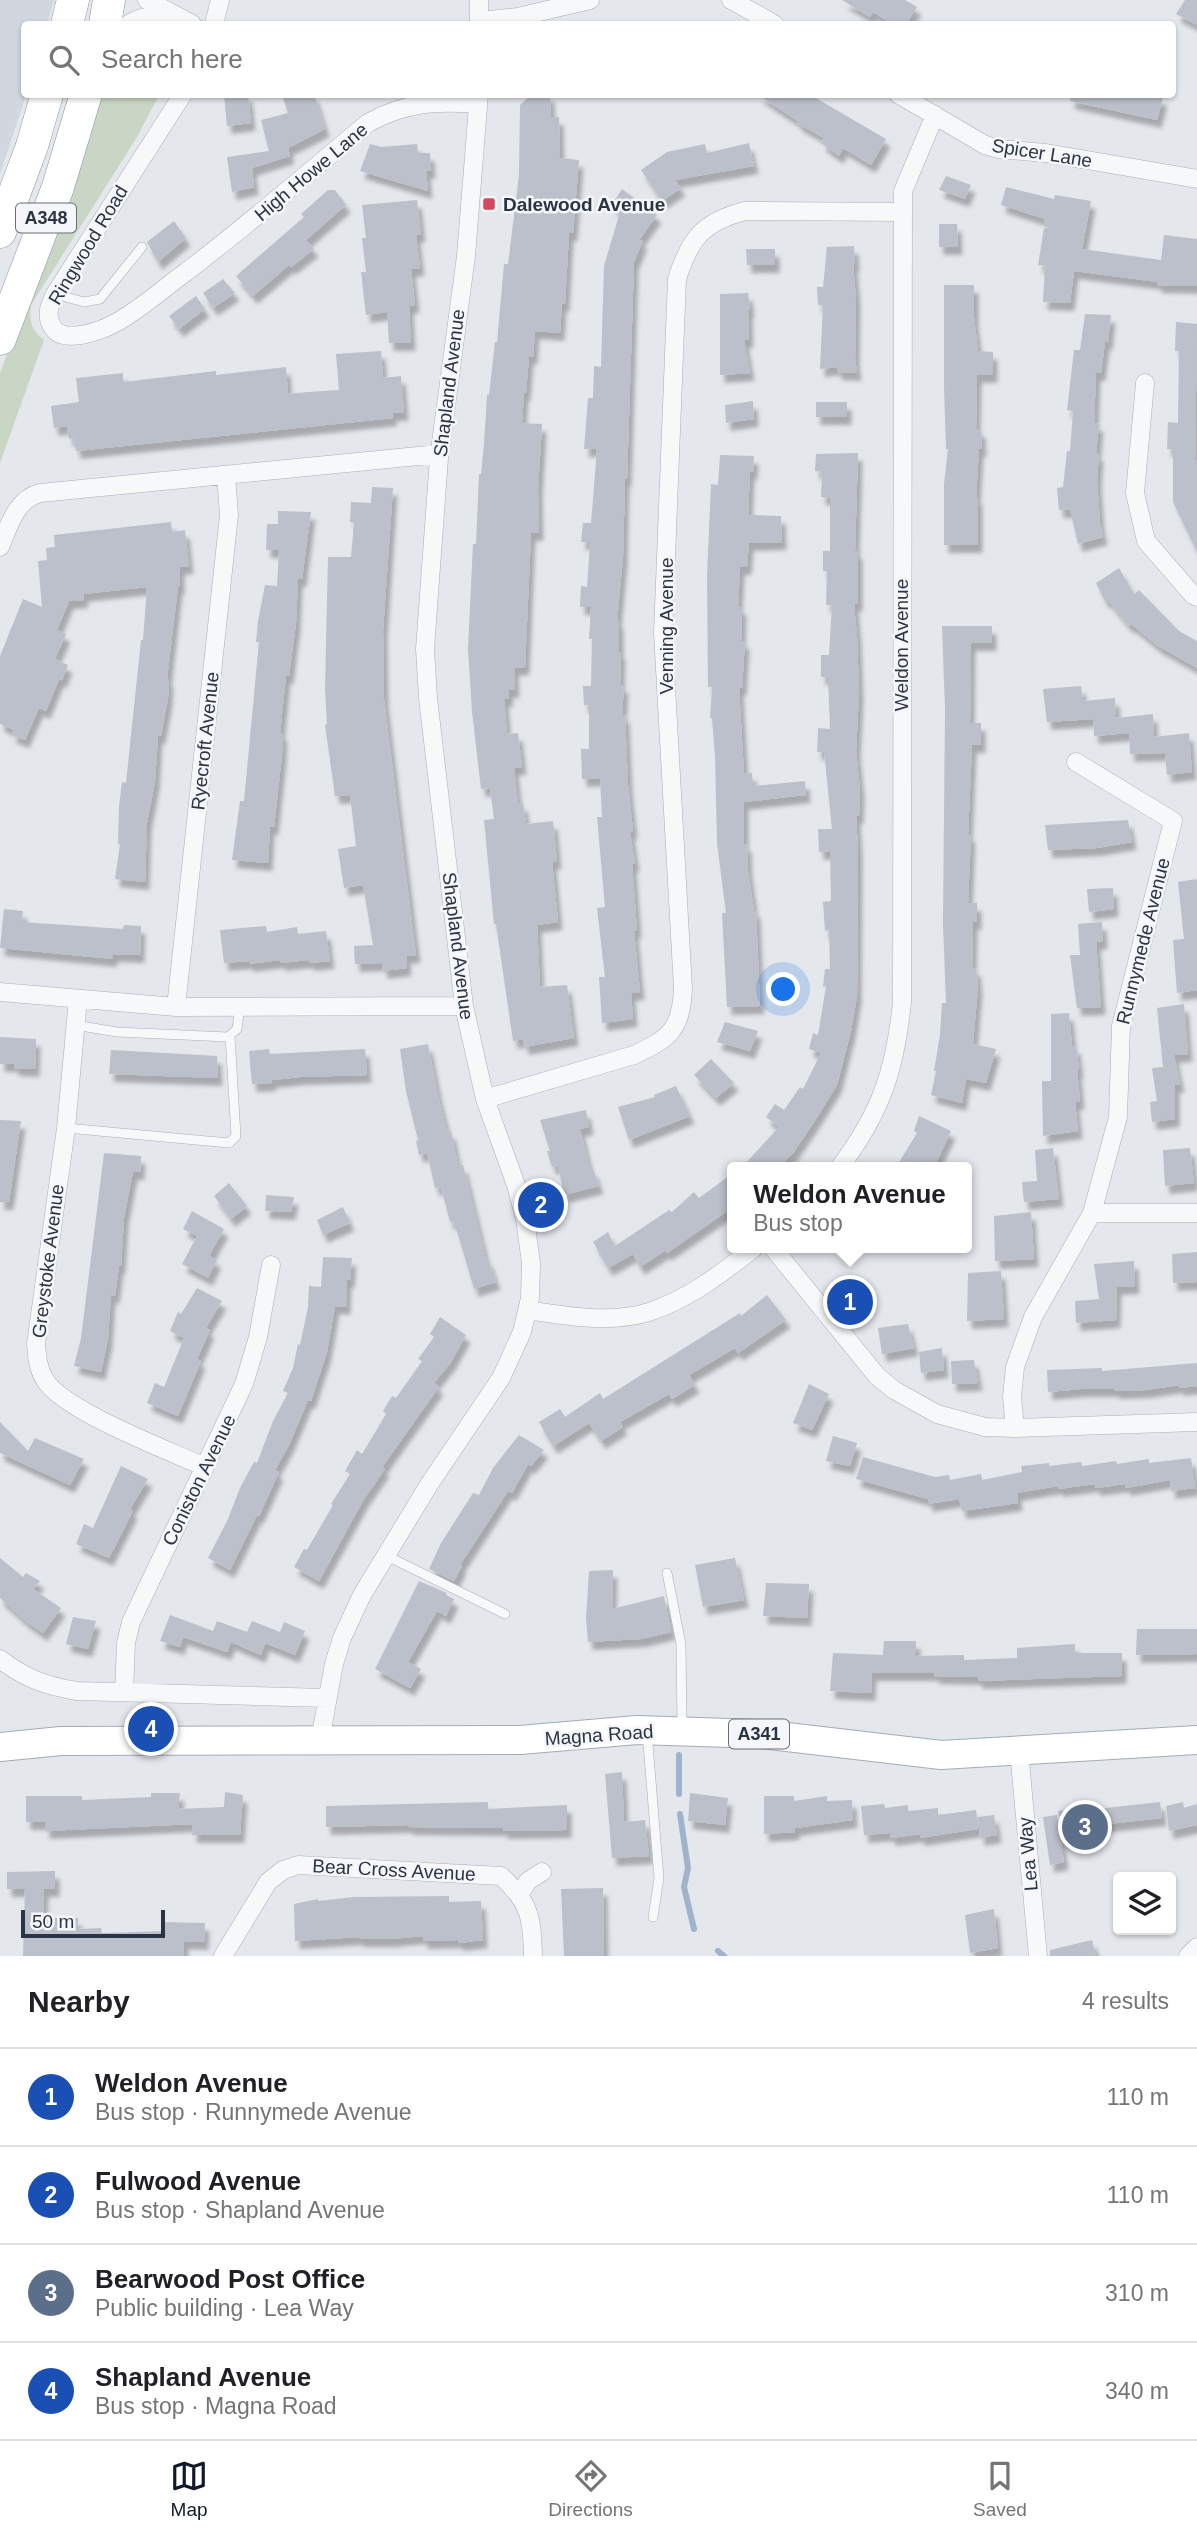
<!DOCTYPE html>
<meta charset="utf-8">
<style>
:root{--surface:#fff;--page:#f6f6f6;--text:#202124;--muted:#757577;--line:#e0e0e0;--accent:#111827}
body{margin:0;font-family:Arial,sans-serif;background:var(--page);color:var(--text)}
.controls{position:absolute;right:21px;bottom:21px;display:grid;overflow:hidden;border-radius:7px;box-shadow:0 2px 5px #0004}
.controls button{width:63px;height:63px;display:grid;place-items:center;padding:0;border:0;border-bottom:2px solid var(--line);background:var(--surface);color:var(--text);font:35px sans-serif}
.scale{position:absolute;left:21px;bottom:18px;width:144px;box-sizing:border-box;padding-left:7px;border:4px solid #2b3445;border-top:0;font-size:19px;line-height:24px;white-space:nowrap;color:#2b3445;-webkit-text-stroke:5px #f4f6f9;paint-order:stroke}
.you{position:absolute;left:784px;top:990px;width:24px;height:24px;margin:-18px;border:5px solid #fff;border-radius:50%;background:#1a73e8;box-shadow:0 0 0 10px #1a73e833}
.badge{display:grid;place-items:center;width:46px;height:46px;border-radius:50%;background:var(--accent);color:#fff;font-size:23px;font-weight:700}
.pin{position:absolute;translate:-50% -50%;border:4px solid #fff;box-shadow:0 2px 7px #0006}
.popup{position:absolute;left:727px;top:1162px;width:245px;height:91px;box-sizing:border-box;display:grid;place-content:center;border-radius:7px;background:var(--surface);filter:drop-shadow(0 2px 5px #0005);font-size:23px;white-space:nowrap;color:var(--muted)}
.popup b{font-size:26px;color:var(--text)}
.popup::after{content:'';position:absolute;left:50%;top:100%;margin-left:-14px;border:14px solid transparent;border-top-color:var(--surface)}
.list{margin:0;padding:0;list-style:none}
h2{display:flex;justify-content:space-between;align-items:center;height:91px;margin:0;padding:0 28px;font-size:30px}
h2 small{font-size:23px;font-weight:400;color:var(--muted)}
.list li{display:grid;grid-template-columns:46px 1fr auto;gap:21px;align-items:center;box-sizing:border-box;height:98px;padding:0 28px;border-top:2px solid var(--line)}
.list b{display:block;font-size:26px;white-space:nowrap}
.list p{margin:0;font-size:23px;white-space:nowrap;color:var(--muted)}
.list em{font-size:23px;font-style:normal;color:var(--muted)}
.icon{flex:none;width:38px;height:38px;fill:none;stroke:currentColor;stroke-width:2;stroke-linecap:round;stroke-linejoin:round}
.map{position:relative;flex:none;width:1197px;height:1956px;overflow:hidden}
.search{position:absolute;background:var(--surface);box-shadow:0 2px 5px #0004;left:21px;right:21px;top:21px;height:77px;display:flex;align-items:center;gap:18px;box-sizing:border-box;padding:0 24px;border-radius:7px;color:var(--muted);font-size:26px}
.sheet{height:483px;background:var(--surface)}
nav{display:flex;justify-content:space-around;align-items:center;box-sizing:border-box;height:98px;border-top:2px solid var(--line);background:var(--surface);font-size:19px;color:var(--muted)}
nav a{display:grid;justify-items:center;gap:4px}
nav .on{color:var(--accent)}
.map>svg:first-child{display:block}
</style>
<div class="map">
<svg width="1197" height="1956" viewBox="0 0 1197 1956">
<defs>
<filter id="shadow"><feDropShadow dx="4.5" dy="8" stdDeviation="2" flood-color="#0004"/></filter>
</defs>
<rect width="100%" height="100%" fill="#e4e7ec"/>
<path fill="#d2d6de" d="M0 0H54L47 24H24V94L26 95 0 174Z"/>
<path fill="#c9d6c5" d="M103 95H159L137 137 31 305C29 321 31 330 44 340L0 463V373Z"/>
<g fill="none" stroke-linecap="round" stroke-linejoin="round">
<path stroke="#9fb4cc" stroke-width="6" d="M679 1794V1755
M680 1814 688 1868 684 1887 694 1929
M718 1951 724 1956"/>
</g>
<path fill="#bbc0ca" filter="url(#shadow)" d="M842 0H905L917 7 906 24H893L873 12 870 17Z
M1185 0H1197V25L1176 14Z
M224 94H248L251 123 227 126Z
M295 94H314L325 129 288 148 290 156 252 168 254 187 232 192 227 157 269 151 261 120 288 113 283 98Z
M532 94H550L551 117H559L560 158 579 160 573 233H569L565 304 562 303 560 333 535 331 533 357 529 356 526 393 524 392 522 423 542 424 538 490 539 533H531L525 667 514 668 515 690H508L509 699H504L507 734 518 733 522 767 514 768 518 804 523 803 526 824 553 821 557 861 552 862 558 922 537 925 540 987 567 985 574 1038 524 1047 523 1039 513 1041 496 924H494L484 820 494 819 490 788 481 789 472 711 468 649 473 544H476L479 474H481L484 444 487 395H489L495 342H497L504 264H508L519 175 520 105Z
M757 94H809L886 139 871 165 843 148 839 156 821 143 824 138 797 123 798 121Z
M1071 94H1150L1163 98 1157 120 1070 101Z
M749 143 754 166 675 180 681 188 662 201 641 170 667 152 705 144 707 153Z
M370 144 381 147 417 144 418 153H430L431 171H426L428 191 360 171Z
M946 176 971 185 965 199 939 190Z
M1006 187 1054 199 1055 195 1091 201 1082 249 1161 260 1164 235 1197 239V286L1157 285 1158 282 1074 271 1070 303 1043 302 1045 265H1038L1044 228H1050L1044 226 1045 219 1001 205Z
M622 189 657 215 639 240 643 241 634 262 627 479H625L623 557 617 621H619V652H621L620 685H624L622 715H625L628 785 633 831 630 832 635 864H632L637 930 634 931 640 992 631 993 633 1019 602 1023 599 977H605L597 908 605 907 597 817H602L600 778 582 779 581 749H589V705H584L583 686H591L592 639H589L591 607H580L581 586 587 587 590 542H581L583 523H591L597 449H584L588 398H593L594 366 601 367 604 266 620 212 611 206Z
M328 190H335L346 205 306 240 314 249 291 267 289 265 253 296 236 276 304 217 301 214Z
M417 200 421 234 416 235 420 268 411 269 415 305 409 306 411 343H389L387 312 366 315 361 272H366L362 238H366L362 205Z
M174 221 186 238 158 262 147 242Z
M939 224H957L958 247H939Z
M854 246 855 264H853L856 299 855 358 857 373 837 372V367L820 369 823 305H818L817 287H823L827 247Z
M746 249H775V265H747Z
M223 279 235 293 213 308 203 293Z
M944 285H974V318L978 351 993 352V375H977L976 429H981L982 449H979L976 497H978V545H944V484L948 449H946L944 386Z
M748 293 750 310H748L749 340H744L750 373 720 375V294Z
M196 296 205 309 179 329 169 316Z
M1085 314 1111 315 1108 342H1105L1101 373H1096L1094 423 1099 424 1096 453 1099 454 1097 480 1100 523 1103 537 1078 544 1070 510H1059L1057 488 1063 487 1067 451H1070L1073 411 1067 410 1074 350H1080Z
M1176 322 1197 324 1195 461H1197V552L1173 502V449H1167L1168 422 1178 423 1179 351H1175Z
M381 351 383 378 401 376 404 413H392L393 418 76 451 74 438 69 439 67 426 54 428 51 406 79 402 76 378 123 373V382L216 371V375L286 367 288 394 308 392 339 390 336 354Z
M753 401 754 419 726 423 725 405Z
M816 402H847V417H816Z
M858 453 855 551H858V604H854L857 637 859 693 856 751 860 790 859 816H856L858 851 857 996 851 1031 837 1085 814 1122 793 1153 779 1167H742L779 1127 766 1117 775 1104 784 1110 800 1087 803 1089 821 1053 809 1049 813 1033 818 1035 826 986 823 987 825 969H830L829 930 825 931 823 902 831 901 830 851 819 852 818 829H832L824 752H817L818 728 830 729 828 677H821V655H829L832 605H826L827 571H823V551H830V498L821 497 822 472 815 471 816 454Z
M720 455 754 456 753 472 750 471 748 515 781 516 782 542 749 543 747 567H740L738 607H742L741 641H745L742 688H739L744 774 752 773 753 786 805 781 806 795 744 802V844H747L748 871 754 911H756L760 1006 727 1007 722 913H726L717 843 715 756 712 718H710L712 687H708L707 576 711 484 718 485Z
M372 487 393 488 383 631 384 699 416 955 406 956 407 968 383 971 382 963 355 964 354 946 373 945 363 885 344 888 338 849 356 846 350 795 335 796 325 725 327 724 325 688 328 557H351L354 523 350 522 351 502 371 503Z
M278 511 311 512 302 579H298L296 623 289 676H286L280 733H283L282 755 274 827H270L268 863 232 860 240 801H244L259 642H256L258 621 265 585 277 586 279 550H266L267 524H278Z
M171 522 172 532 185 530 189 566 180 567V587H178L167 679H169L168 698 161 736H158L155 782 147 823 145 882 115 879 120 844H118L119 807 122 782 126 783 141 640H143L147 587 83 594 84 600 69 601 57 630 66 634 55 659 68 665 62 680 59 679 46 711 39 708 25 740 11 735 14 730 0 724V656L23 599 42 607 38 561 47 560 46 548 55 547 54 535Z
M1119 568 1134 594 1139 590 1179 631 1197 641V668L1158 646 1131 624 1129 626 1107 599 1105 601 1096 583Z
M942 626H992V643H971L970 723H981V745H972L968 835H971L968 903H977V922H973L972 968H976L978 987 973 1044 996 1049 986 1083 966 1079 962 1103 931 1095 936 1071H934L940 1035 942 1003H946L943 923 945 709Z
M1081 686 1083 701 1115 698 1116 718 1153 714 1154 737 1189 733 1192 772 1167 775 1165 753 1130 754 1129 733 1094 736 1093 719 1047 722 1043 689Z
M1128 820 1132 842 1097 848 1048 850 1045 825Z
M1197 879V990L1177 993 1173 940 1184 939 1178 882Z
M1113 888 1114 909 1089 912 1087 889Z
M4 909 23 911 22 922 123 929 124 925 141 926 140 955 113 954V959L0 948Z
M1102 922 1103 941 1096 942 1101 1007 1077 1008 1070 955H1080L1078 924Z
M266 926 267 932 297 927 298 934 326 931 330 961 309 963V960L281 963 280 960 249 964V961L224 963 220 930Z
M1184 1004 1188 1054 1174 1055 1180 1085H1175V1119L1152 1122 1150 1102 1157 1101 1152 1068 1163 1067 1157 1008Z
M1069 1013 1072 1046H1076L1079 1070H1077L1080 1102H1075L1078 1131 1043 1136 1042 1081H1051V1014Z
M725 1022 758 1031 750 1051 717 1042Z
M0 1037 36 1039 35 1069 14 1068V1064H0Z
M428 1044 438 1096 447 1132 451 1131 458 1166 463 1165 486 1260 488 1259 496 1282 474 1289 454 1221 450 1222 441 1187 435 1188 427 1153 419 1155 416 1141 418 1140 406 1091 400 1049Z
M269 1049 270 1054 365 1049 367 1075 300 1077 272 1080V1083L252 1084 249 1051Z
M111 1050 217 1056 218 1078 109 1074Z
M711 1059 734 1083 716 1098 694 1075Z
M676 1086 690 1116 629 1140 618 1107 655 1097 654 1095Z
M586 1110 589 1127 580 1129 590 1170 593 1169 599 1186 564 1195 558 1166 552 1167 547 1151H550L540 1120Z
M919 1116 951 1131 934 1167H896L917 1133 914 1131Z
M0 1120 21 1121 9 1202H0Z
M1053 1148 1059 1199 1024 1202 1022 1182 1037 1181 1035 1150Z
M1190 1148 1194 1183 1165 1186 1163 1150Z
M104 1153 141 1156 140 1172H133L124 1218 121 1266H119L115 1296 111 1295 108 1339 101 1372 74 1366 81 1338Z
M733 1173V1207L667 1253 666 1250 640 1267 633 1254 608 1268 593 1242 608 1232 615 1246 669 1210 672 1212 694 1192 699 1198Z
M229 1183 247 1206 231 1219 214 1196Z
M266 1195 294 1197 291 1212 265 1211Z
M343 1207 350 1223 323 1235 317 1220Z
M192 1211 224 1229 209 1256 217 1260 208 1278 182 1264 197 1236 183 1229Z
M1031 1212 1034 1259 995 1261 994 1216Z
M1197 1252V1282L1173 1283 1172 1254Z
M323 1257 352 1258 350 1280H347L346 1307 335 1306 327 1352 311 1401 308 1400 289 1445 275 1470 279 1472 259 1516 257 1515 230 1570 208 1558 228 1519 240 1488 254 1462 257 1463 273 1421 288 1393 283 1391 293 1368 298 1344 300 1345 308 1307 309 1286 321 1287Z
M1134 1261 1135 1286 1117 1287 1116 1320 1076 1323 1075 1301 1099 1299 1094 1264Z
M1001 1271 1004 1319 967 1321 968 1273Z
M197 1288 222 1301 206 1328 210 1330 197 1359 201 1361 178 1416 147 1403 155 1383 164 1387 184 1338 170 1331 178 1312 181 1314Z
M767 1295 786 1320 738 1353 735 1348 689 1375 695 1385 672 1399 669 1394 620 1422 623 1427 601 1441 589 1423 553 1446 539 1422 560 1409 565 1417 600 1393 603 1399 740 1313 741 1316Z
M440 1317 466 1335 451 1362 434 1383 439 1387 382 1467 385 1469 364 1499 319 1581 294 1567 304 1549 307 1550 333 1505 331 1504 350 1474 345 1471 357 1450 362 1454 386 1414 383 1411 392 1396 396 1398 422 1361 418 1359 434 1337 430 1334Z
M908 1324 914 1348 882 1354 878 1328Z
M942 1348 944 1370 921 1373 919 1352Z
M974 1360 978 1383 952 1384 951 1361Z
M1197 1363V1386L1179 1388V1385L1146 1390 1115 1391 1114 1389H1081L1048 1392 1047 1370 1102 1368V1371Z
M809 1384 829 1394 812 1430 793 1423Z
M0 1422 28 1451 35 1438 84 1459 70 1485 0 1453Z
M519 1435 544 1450 531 1466 528 1464 512 1493 508 1491 460 1565 462 1566 454 1581 429 1569 441 1543 473 1493 479 1495 493 1468Z
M833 1436 857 1443 850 1466 826 1461Z
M863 1457 935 1477 949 1475 950 1480 981 1474 982 1480 1022 1472 1021 1466 1049 1463V1466L1081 1462 1082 1466 1116 1461 1117 1464 1149 1459V1463L1191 1458 1195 1488 1171 1491 1170 1480 1126 1488 1125 1484 1096 1488 1095 1484 1058 1489V1486L1017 1493 1018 1503 962 1511 959 1499 928 1504V1499L856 1479Z
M121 1466 148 1479 130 1509 133 1511 109 1558 76 1544 84 1524 93 1528Z
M0 1558 23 1577 26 1573 40 1581 33 1589 61 1608 43 1633 27 1622 0 1598Z
M735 1558 744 1600 703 1607 695 1565Z
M613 1570 612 1609 664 1596 671 1632 641 1639 588 1642 586 1618 589 1571Z
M419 1581 447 1593 446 1595 454 1599 446 1616 437 1611 408 1662 421 1669 410 1688 375 1669Z
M766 1583 809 1584 807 1618 763 1616Z
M170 1615 213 1631 217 1621 247 1632 252 1621 280 1632 284 1622 305 1631 295 1655 265 1643 261 1655 231 1642 227 1652 183 1637 180 1647 160 1641Z
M73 1617 96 1621 88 1649 66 1644Z
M1137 1629H1197V1654L1136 1655Z
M884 1641H916V1656L964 1655V1660L1017 1658V1648L1075 1644V1653H1122V1676L978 1681V1677L934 1676 935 1673H872L871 1693 830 1691 833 1653 883 1655Z
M622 1772 624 1822 645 1820 649 1856 612 1858 605 1774Z
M225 1792 243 1795 240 1835H192L193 1824 45 1831V1822H26V1796H82V1800L151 1797V1793H180L178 1809 224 1807Z
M690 1793 728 1798 725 1825 688 1821Z
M764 1796H794V1801L827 1796V1801L852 1800 853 1820 795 1828V1832L764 1834Z
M488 1802V1809L567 1805V1830L503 1831V1828L408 1827V1825L326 1827V1806Z
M1160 1802 1162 1818 1099 1825 1101 1834 1064 1841 1058 1811 1095 1806 1096 1809Z
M1183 1802 1184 1808 1197 1804V1825L1169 1831 1166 1806Z
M884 1804 885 1808 908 1805V1811L938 1808V1815L976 1810 978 1829 920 1838V1834L891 1838 890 1833 864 1835 861 1806Z
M994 1815 997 1835 980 1838 978 1817Z
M1057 1815 1064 1862 1050 1865 1043 1817Z
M55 1871V1889H44L43 1918H78V1929L101 1928 102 1933 164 1931V1922L205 1923 204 1942 184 1941V1956H23L25 1889H7V1872Z
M603 1888 604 1956H564L561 1889Z
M449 1896V1902L481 1901 483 1940 459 1943 458 1940 423 1941V1936L391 1939H359V1937L295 1941 294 1904 318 1899V1901L354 1897Z
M994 1909 998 1948 970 1953 965 1915Z
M1092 1940 1096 1956H1050V1950Z"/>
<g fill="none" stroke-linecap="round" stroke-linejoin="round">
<g stroke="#a9aeb7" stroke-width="10">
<path id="lane" d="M55 294 84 302 100 299 142 247
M75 1025 117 1032 228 1037 237 1029 240 1007
M66 1128 229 1143 236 1136 230 1036
M385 1555 505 1614
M667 1573 681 1644 682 1729
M647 1732 659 1878 653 1917"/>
</g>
<g stroke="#a9aeb7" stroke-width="19">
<path id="street" d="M147 0 192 24
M479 0V24
M731 0 774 24
M479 21 518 17 590 0
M129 24C142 15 155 16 171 17
M214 24 220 0
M183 94 55 294C49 306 45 316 53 328 65 345 103 330 117 322 142 308 164 288 186 272 249 224 308 173 368 123 405 102 436 101 478 104
M898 94 985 145 999 149 1046 153 1197 179
M1145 383 1135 493 1146 541 1193 595 1197 597
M0 547C9 526 16 499 40 493L439 454
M0 992 176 1007 464 1006
M78 999 66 1128 36 1344C37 1357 38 1369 45 1380 62 1410 170 1451 205 1467
M176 1007 229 515 226 475
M485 1099 634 1055C670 1038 681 1030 683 989L663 633 677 279C690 238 703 222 745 211L903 212
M840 1167C881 1112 895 1071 902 1002L903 191 935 115
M1092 1213H1197
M773 1248 877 1376 894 1390 937 1414 985 1427 1015 1428 1197 1422
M527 1310C565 1316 611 1324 649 1312 689 1299 722 1273 754 1248
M1015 1428 1012 1397 1015 1367 1033 1317 1092 1213 1118 1117 1121 1026 1173 821 1076 762
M0 1659C24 1678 46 1686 77 1691L326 1698
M124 1692 126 1643 131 1622 244 1384 258 1337 271 1265
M320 1740 334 1664 342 1638 362 1595 430 1483 501 1378 522 1332 530 1298 531 1263 525 1219 516 1185 485 1099 464 1006 428 698 425 649 439 458 466 256 479 94
M1019 1751 1038 1956
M520 1893 528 1881 542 1872
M223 1956 268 1882 283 1870 298 1865 501 1876C530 1903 532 1917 533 1956
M1188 1956 1197 1947"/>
</g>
<g stroke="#a3abb8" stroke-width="30">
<path id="primary" d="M0 1747 61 1741 520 1740 637 1730 761 1734 941 1755 1197 1740"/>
</g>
<g stroke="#8b94a3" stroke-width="33">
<path id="highway" d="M67 24 73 0
M105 24 109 0
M0 232 32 146 47 94
M0 339 58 187 86 94"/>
</g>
<use href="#lane" stroke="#f7f8fa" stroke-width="9"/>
<use href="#street" stroke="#f7f8fa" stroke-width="18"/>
<use href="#primary" stroke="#fff" stroke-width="28"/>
<use href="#highway" stroke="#fff" stroke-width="32"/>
</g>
<rect fill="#d1495b" stroke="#f4f6f9" stroke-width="2.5" x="482" y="197" width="14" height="14" rx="3.5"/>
<g text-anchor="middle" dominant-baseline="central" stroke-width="5" stroke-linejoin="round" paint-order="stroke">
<g fill="#f4f6f9" stroke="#676e7b" stroke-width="2">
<rect x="16" y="203.5" width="60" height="29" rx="5"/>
<rect x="729" y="1719.5" width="60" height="29" rx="5"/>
</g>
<g font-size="18" font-weight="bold" fill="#2b3445">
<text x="46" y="218">A348</text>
<text x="759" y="1734">A341</text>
</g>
<g font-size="19" fill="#2b3445" stroke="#f4f6f9">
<text transform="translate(1042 153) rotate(9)">Spicer Lane</text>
<text transform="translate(311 172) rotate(-40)">High Howe Lane</text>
<text transform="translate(88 245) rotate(-59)">Ringwood Road</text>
<text transform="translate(449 383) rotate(-83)">Shapland Avenue</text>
<text transform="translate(666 626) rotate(-90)">Venning Avenue</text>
<text transform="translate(901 645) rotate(-90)">Weldon Avenue</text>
<text transform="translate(205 741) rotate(-84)">Ryecroft Avenue</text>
<text transform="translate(1143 941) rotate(-76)">Runnymede Avenue</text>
<text transform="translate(458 946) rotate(83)">Shapland Avenue</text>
<text transform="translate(48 1261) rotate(-83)">Greystoke Avenue</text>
<text transform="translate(199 1480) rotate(-64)">Coniston Avenue</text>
<text transform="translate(599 1735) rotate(-4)">Magna Road</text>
<text transform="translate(1028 1854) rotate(-95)">Lea Way</text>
<text transform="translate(394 1870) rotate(3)">Bear Cross Avenue</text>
</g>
<g font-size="19" font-weight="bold" fill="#2b3445" stroke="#f4f6f9" text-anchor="start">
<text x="503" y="204">Dalewood Avenue</text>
</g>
</g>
</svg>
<div class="controls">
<button><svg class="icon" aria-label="layers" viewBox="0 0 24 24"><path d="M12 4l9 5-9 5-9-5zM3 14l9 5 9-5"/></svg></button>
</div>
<div class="scale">50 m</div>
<div class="you"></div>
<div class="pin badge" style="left:850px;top:1302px;background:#1a4fb4">1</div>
<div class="popup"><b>Weldon Avenue</b>Bus stop</div>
<div class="pin badge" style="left:541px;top:1205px;background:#1a4fb4">2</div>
<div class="pin badge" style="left:1085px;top:1827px;background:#5c6f8a">3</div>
<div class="pin badge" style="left:151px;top:1729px;background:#1a4fb4">4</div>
<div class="search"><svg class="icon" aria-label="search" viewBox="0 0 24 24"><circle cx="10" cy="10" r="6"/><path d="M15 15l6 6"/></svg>Search here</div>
</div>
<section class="sheet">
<h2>Nearby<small>4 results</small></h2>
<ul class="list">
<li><span class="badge" style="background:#1a4fb4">1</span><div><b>Weldon Avenue</b><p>Bus stop · Runnymede Avenue</p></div><em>110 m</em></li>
<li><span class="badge" style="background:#1a4fb4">2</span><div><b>Fulwood Avenue</b><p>Bus stop · Shapland Avenue</p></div><em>110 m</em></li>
<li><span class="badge" style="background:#5c6f8a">3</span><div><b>Bearwood Post Office</b><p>Public building · Lea Way</p></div><em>310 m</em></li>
<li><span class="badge" style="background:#1a4fb4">4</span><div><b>Shapland Avenue</b><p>Bus stop · Magna Road</p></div><em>340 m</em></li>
</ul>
</section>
<nav>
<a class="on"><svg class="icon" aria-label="map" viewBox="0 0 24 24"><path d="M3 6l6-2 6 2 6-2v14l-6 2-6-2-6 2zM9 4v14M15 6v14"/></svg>Map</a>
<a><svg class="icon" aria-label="directions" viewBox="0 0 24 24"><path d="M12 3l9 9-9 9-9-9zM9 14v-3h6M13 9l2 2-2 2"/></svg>Directions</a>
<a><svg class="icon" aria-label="saved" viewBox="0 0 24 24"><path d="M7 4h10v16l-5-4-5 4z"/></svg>Saved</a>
</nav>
